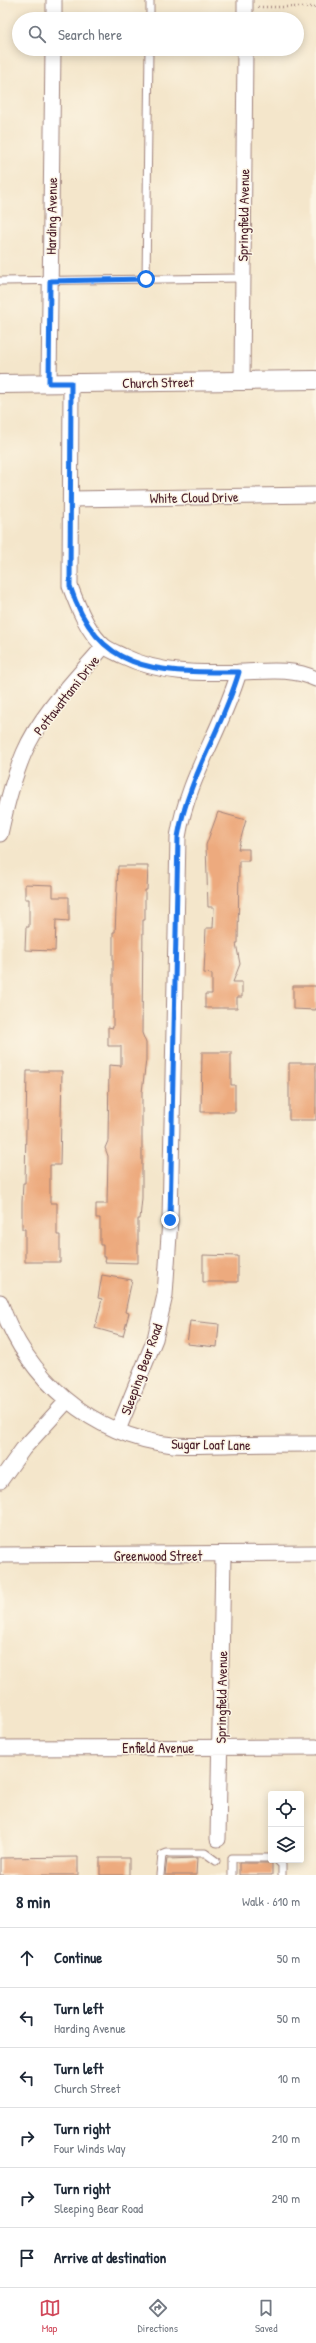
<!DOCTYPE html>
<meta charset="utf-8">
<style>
:root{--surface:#fff;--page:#f6f6f7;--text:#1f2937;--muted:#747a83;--line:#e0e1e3;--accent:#d1495b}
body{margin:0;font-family:"Patrick Hand",sans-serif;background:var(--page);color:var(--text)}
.controls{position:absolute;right:12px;bottom:12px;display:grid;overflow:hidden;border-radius:4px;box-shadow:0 2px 10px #0003}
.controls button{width:36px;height:36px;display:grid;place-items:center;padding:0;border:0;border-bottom:1px solid var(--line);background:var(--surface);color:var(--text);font:20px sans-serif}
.stop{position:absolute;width:12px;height:12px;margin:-9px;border:3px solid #1a73e8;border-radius:50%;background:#fff}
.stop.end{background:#1a73e8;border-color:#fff;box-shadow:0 1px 4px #0008}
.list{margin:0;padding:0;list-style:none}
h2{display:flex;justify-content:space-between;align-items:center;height:52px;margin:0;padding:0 16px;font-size:17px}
h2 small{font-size:13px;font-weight:400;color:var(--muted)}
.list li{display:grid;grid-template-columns:26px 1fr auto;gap:12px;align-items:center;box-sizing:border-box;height:60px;padding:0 16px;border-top:1px solid var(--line)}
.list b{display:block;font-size:15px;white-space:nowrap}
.list p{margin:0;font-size:13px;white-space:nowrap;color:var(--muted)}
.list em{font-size:13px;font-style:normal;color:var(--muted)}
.icon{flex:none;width:22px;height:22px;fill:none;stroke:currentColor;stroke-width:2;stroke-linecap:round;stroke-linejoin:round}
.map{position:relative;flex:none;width:316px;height:1875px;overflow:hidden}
.search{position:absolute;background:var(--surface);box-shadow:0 2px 10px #0003;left:12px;right:12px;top:12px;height:44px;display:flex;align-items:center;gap:10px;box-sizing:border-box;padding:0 14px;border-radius:22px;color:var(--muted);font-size:15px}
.sheet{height:412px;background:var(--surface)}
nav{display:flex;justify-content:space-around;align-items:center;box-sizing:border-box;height:56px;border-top:1px solid var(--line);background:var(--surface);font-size:11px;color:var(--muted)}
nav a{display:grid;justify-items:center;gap:2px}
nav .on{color:var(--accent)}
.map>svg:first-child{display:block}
</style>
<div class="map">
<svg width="316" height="1875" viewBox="0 0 316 1875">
<rect width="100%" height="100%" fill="#fcf5e5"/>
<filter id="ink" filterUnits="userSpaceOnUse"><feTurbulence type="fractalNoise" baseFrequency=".025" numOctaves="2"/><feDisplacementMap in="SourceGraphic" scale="8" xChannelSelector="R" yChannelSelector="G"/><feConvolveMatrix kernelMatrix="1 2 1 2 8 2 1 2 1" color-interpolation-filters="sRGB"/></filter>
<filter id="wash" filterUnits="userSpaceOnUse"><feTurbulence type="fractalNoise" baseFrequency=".012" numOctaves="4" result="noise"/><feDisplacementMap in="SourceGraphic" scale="16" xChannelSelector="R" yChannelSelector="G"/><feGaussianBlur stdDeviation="0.9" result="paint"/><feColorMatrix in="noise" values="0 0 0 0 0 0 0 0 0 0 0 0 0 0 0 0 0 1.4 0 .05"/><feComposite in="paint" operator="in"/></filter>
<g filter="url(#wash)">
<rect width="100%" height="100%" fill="#f4e6cb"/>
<g id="blocks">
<path fill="#edaa7e" d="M218 812 246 820 238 849H249V861H239L238 943H236L240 964 233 982H242V997H237V1008H205V994H212V974L204 973 206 928H213L214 907H208L206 845Z
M118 866H148L147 890H145V920H143L142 1033 146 1043V1060L142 1092V1198L140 1219H138V1263L105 1262 106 1257H103V1245H100V1218H96V1204H107L108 1156 105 1148 108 1141 109 1065 121 1066V1046H108V1027L113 1028V932H115Z
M25 884 53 885V897H69V921L56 920 55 951 25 950 26 927H29V899H25Z
M293 986H316V1010L293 1009Z
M202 1052H231V1085H235V1112H201Z
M289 1063H316V1120H289Z
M27 1071H62L60 1165H50V1203H57V1235H60V1262H25V1229H22V1202L23 1183H25Z
M203 1255 238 1256V1282H203Z
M102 1275 132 1280 125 1312 129 1313 123 1336 95 1328 102 1299 98 1298Z
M190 1321 219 1324 217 1347 187 1344Z
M78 1857V1875H0V1858Z
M100 1858H129V1875H100Z
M197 1858 196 1875H165L167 1859Z
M239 1863H272V1875H239Z"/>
</g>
</g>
<g filter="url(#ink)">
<use href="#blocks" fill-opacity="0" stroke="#9f827b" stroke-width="1"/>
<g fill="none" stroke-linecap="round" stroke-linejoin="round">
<g stroke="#9f827b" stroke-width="9">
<path id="service" d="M150 19V0
M146 279 149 49
M0 281 242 278
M277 1860 282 1865V1875
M160 1875 162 1855 167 1853H205L216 1861
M232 1875V1858H271"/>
</g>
<g stroke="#9f827b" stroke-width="17">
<path id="minor" d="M54 19V0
M245 19V0
M242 381 245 49
M49 383 53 49
M71 383 70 586C77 605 88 633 104 646 109 650 117 653 123 656 162 675 202 673 244 672 269 671 293 668 316 679
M71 499 316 495
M0 834C6 806 13 779 24 753 41 713 76 679 104 646
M0 1302C26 1378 91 1436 173 1445 190 1446 208 1445 225 1445 255 1444 286 1444 316 1444
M118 1430 155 1339 165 1295 170 1220 178 837C188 776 222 730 239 672
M0 1481 23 1449 67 1401
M0 1555 316 1553
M0 1748 316 1747
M218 1839 223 1555"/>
</g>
<g stroke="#9f827b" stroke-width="20">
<path id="tertiary" d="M0 384 316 380"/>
</g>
<path stroke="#9f827b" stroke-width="2.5" stroke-dasharray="1 3" stroke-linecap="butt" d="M258 7H316"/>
<use href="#service" stroke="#fff" stroke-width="7"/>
<use href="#minor" stroke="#fff" stroke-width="15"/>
<use href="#tertiary" stroke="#fff" stroke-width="18"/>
</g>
</g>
<g fill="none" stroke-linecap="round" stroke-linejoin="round" filter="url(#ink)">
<path stroke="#1a73e8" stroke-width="5" d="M146 279 50 281 49 383H71L70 586C99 675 158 672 239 672 222 730 188 777 178 837L170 1220"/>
</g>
<g text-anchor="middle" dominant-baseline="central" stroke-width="3" stroke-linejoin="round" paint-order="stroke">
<g font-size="14" fill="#4a1f2b" stroke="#fcf5e5">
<text transform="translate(243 215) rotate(-89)">Springfield Avenue</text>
<text transform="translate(51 216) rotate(-89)">Harding Avenue</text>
<text transform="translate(158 382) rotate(-1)">Church Street</text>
<text transform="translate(194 497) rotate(-1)">White Cloud Drive</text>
<text transform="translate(66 695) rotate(-52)">Pottawattami Drive</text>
<text transform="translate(141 1369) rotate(-70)">Sleeping Bear Road</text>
<text transform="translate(211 1444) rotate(1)">Sugar Loaf Lane</text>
<text x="158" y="1555">Greenwood Street</text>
<text transform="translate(221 1697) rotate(-89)">Springfield Avenue</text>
<text x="158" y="1747">Enfield Avenue</text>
</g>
</g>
</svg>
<div class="controls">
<button><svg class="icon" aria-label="locate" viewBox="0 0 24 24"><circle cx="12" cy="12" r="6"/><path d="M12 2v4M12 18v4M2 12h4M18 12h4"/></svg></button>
<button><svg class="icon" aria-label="layers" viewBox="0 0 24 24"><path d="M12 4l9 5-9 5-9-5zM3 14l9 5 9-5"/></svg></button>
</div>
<div class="stop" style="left:146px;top:279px"></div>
<div class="stop end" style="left:170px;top:1220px"></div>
<div class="search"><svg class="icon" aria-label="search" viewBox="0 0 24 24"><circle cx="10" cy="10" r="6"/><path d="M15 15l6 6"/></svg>Search here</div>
</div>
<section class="sheet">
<h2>8 min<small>Walk · 610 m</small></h2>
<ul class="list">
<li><svg class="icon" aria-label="ahead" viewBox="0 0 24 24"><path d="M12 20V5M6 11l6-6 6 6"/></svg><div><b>Continue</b></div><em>50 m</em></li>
<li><svg class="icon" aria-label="left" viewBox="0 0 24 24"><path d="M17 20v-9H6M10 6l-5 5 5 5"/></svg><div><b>Turn left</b><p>Harding Avenue</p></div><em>50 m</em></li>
<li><svg class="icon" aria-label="left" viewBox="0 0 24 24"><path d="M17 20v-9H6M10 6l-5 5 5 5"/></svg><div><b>Turn left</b><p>Church Street</p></div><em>10 m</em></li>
<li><svg class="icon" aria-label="right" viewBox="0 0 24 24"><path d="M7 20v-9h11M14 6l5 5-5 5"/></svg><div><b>Turn right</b><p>Four Winds Way</p></div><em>210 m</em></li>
<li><svg class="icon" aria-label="right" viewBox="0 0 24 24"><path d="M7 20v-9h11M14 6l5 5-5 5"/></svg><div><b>Turn right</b><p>Sleeping Bear Road</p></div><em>290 m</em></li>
<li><svg class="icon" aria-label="arrive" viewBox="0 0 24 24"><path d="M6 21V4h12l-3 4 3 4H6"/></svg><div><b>Arrive at destination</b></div></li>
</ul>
</section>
<nav>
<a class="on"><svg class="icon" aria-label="map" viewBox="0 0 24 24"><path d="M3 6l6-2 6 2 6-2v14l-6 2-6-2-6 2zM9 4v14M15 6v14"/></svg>Map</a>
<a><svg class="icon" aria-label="directions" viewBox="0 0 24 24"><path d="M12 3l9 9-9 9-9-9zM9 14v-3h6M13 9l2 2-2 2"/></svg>Directions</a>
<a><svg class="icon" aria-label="saved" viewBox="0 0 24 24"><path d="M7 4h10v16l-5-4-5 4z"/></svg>Saved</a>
</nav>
